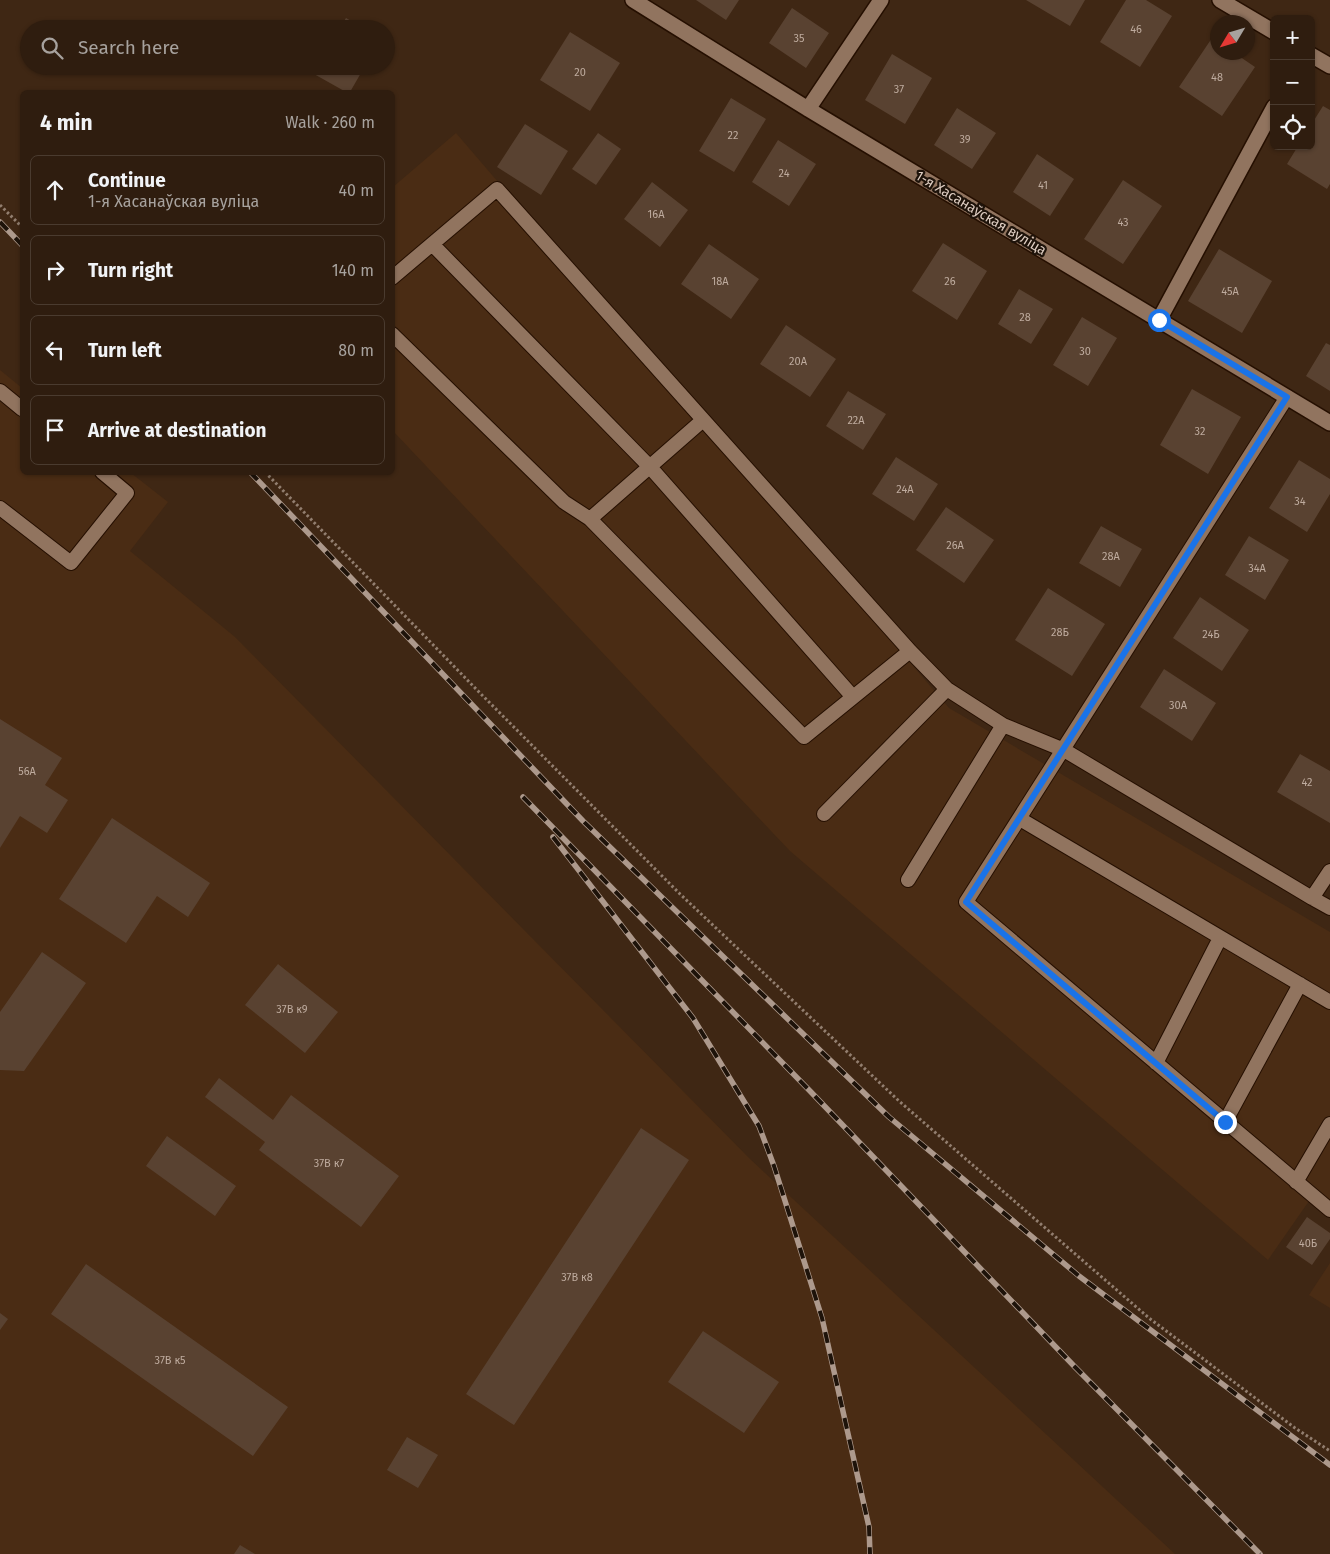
<!DOCTYPE html>
<meta charset="utf-8">
<style>
:root{--surface:#2f1d0f;--page:#372618;--text:#f1f3f6;--muted:#a7a29e;--line:#4a3b2f}
body{margin:0;font-family:"Fira Sans",sans-serif;background:var(--page);color:var(--text)}
.controls{position:absolute;right:15px;top:15px;display:grid;overflow:hidden;border-radius:8px;box-shadow:0 1px 4px #0004}
.controls button{width:45px;height:45px;display:grid;place-items:center;padding:0;border:0;border-bottom:1px solid var(--line);background:var(--surface);color:var(--text);font:25px sans-serif}
.compass{position:absolute;left:1210px;top:15px;width:45px;height:45px;border-radius:50%;background:var(--surface);box-shadow:0 1px 4px #0004;rotate:232deg}
.stop{position:absolute;width:15px;height:15px;margin:-11px;border:4px solid #1a73e8;border-radius:50%;background:#fff}
.stop.end{background:#1a73e8;border-color:#fff;box-shadow:0 1px 5px #0008}
.list{margin:0;padding:0;list-style:none}
h2{display:flex;justify-content:space-between;align-items:center;height:65px;margin:0;padding:0 20px;font-size:21px}
h2 small{font-size:16px;font-weight:400;color:var(--muted)}
.list li{display:grid;grid-template-columns:32px 1fr auto;gap:15px;align-items:center;box-sizing:border-box;height:70px;margin:0 10px 10px;padding:0 10px;border:1px solid var(--line);border-radius:8px}
.list b{display:block;font-size:19px;white-space:nowrap}
.list p{margin:0;font-size:16px;white-space:nowrap;color:var(--muted)}
.list em{font-size:16px;font-style:normal;color:var(--muted)}
.icon{flex:none;width:28px;height:28px;fill:none;stroke:currentColor;stroke-width:2;stroke-linecap:round;stroke-linejoin:round}
.map{position:relative;flex:none;width:1330px;height:1554px;overflow:hidden}
.search{position:absolute;background:var(--surface);box-shadow:0 1px 4px #0004;left:20px;top:20px;width:375px;height:55px;display:flex;align-items:center;gap:12px;box-sizing:border-box;padding:0 18px;border-radius:28px;color:var(--muted);font-size:19px}
.panel{position:absolute;background:var(--surface);box-shadow:0 1px 4px #0004;left:20px;top:90px;width:375px;height:385px;border-radius:8px}
.map>svg:first-child{display:block}
</style>
<div class="map">
<svg width="1330" height="1554" viewBox="0 0 1330 1554">
<rect width="100%" height="100%" fill="#3f2714"/>
<path fill="#4a2c14" d="M456 133 949 708 1330 932V1216L1309 1201 1268 1260 790 851 393 431V187Z
M0 370 22 388V472L131 473 168 502 130 551 235 637 750 1159 1175 1554H0Z
M1330 1263V1308L1309 1295Z"/>
<path fill="#594231" d="M696 0H739L726 20Z
M1026 0H1085L1070 26Z
M1126 0H1146L1172 16 1140 67 1100 42Z
M792 8 829 33 806 68 769 43Z
M346 18 365 29H339Z
M570 32 620 63 590 111 540 80Z
M1212 38 1218 42V52H1233L1255 67 1222 116 1179 87Z
M892 54 932 78 905 124 865 100Z
M318 66H365L350 92H346L314 74Z
M731 98 766 119 734 172 699 151Z
M1323 106 1330 110V184L1327 189 1287 164 1298 146H1311V125Z
M957 108 996 133 972 169 934 145Z
M525 124 568 151 541 195 497 167Z
M598 133 621 149 596 185 572 169Z
M778 140 816 164 789 206 752 182Z
M1037 154 1074 179 1050 216 1013 192Z
M1123 180 1162 206 1123 264 1084 239Z
M652 182 688 210 660 247 624 219Z
M943 243 987 271 957 320 912 291Z
M709 244 759 279 731 319 681 284Z
M1219 249 1272 281 1242 333 1188 301Z
M1019 289 1053 309 1031 344 998 324Z
M1082 317 1117 338 1088 386 1053 365Z
M786 325 836 359 810 397 760 364Z
M1326 343 1330 345V391L1306 376Z
M1192 389 1241 417 1208 474 1160 445Z
M848 391 886 414 863 450 826 426Z
M896 457 938 484 914 521 872 494Z
M1299 460 1330 479V494L1307 532 1269 508Z
M946 507 994 540 964 583 916 550Z
M1101 526 1142 549 1120 587 1079 563Z
M1249 536 1289 560 1265 600 1225 575Z
M1048 588 1105 624 1072 676 1015 640Z
M1200 597 1249 630 1222 671 1173 638Z
M1164 669 1216 703 1192 741 1140 707Z
M0 719 62 758 45 785 68 800 47 833 20 816 0 848Z
M1300 754 1330 771V823L1277 792Z
M112 818 210 883 188 917 157 896 126 943 59 899Z
M42 952 86 983 24 1071 0 1070V1012Z
M278 964 338 1012 305 1053 245 1005Z
M219 1078 273 1120 291 1095 399 1176 361 1227 259 1150 265 1142 205 1097Z
M641 1128 689 1160 514 1425 466 1394Z
M167 1136 236 1186 215 1216 146 1166Z
M1307 1217 1330 1233V1239L1312 1265 1286 1247Z
M86 1264 288 1407 253 1456 51 1314Z
M0 1313 8 1319 0 1330Z
M703 1331 779 1382 744 1433 668 1382Z
M407 1437 438 1455 418 1488 387 1470Z
M240 1545 255 1554H234Z"/>
<g fill="none" stroke-linecap="round" stroke-linejoin="round">
<g stroke="#250f00" stroke-width="16">
<path id="lane" d="M432 244 650 467 853 697
M392 278 497 189 910 651 947 689 1003 725 1064 750 1312 898 1330 908
M392 334 564 502 590 519 804 737 910 651
M0 391 22 409
M1287 397 966 902 1330 1210
M0 508 71 563 127 493 102 472
M590 519 703 420
M824 814 947 689
M1020 819 1330 1002
M908 880 1003 725
M1312 898 1330 871
M1156 1063 1220 938
M1225 1122 1300 984
M1296 1182 1330 1124"/>
</g>
<g stroke="#250f00" stroke-width="18">
<path id="street" d="M633 0 808 109 1330 423
M1220 0 1274 32
M1311 55 1330 66
M808 109 881 0
M1159 320 1274 107"/>
</g>
<path stroke="#927e6f" stroke-width="3" stroke-dasharray="2.5 2.5" stroke-linecap="butt" d="M0 205 22 227
M265 472 478 691 680 894 899 1101 1149 1318 1295 1428 1330 1451"/>
<use href="#lane" stroke="#91745f" stroke-width="14"/>
<use href="#street" stroke="#91745f" stroke-width="15"/>
<g stroke="#ad998c" stroke-width="5.5">
<path id="rail" d="M0 222 22 245
M250 472 583 821 889 1117 1079 1276 1330 1465
M523 797 810 1091 1074 1366 1260 1554
M553 837 693 1018 759 1126 774 1166 822 1318 869 1527 870 1554"/>
</g>
<use href="#rail" stroke="#1e130a" stroke-width="4" stroke-dasharray="11" stroke-linecap="butt"/>
</g>
<g fill="none" stroke-linecap="round" stroke-linejoin="round">
<path stroke="#1a73e8" stroke-width="6" d="M1159 320 1287 397 966 902 1225 1122"/>
</g>
<g text-anchor="middle" dominant-baseline="central" stroke-width="4.5" stroke-linejoin="round" paint-order="stroke">
<g font-size="11" fill="#beab9e">
<text x="1136" y="29">46</text>
<text x="799" y="38">35</text>
<text x="580" y="72">20</text>
<text x="1217" y="77">48</text>
<text x="899" y="89">37</text>
<text x="733" y="135">22</text>
<text x="965" y="139">39</text>
<text x="784" y="173">24</text>
<text x="1043" y="185">41</text>
<text x="656" y="214">16А</text>
<text x="1123" y="222">43</text>
<text x="720" y="281">18А</text>
<text x="950" y="281">26</text>
<text x="1230" y="291">45А</text>
<text x="1025" y="317">28</text>
<text x="1085" y="351">30</text>
<text x="798" y="361">20А</text>
<text x="856" y="420">22А</text>
<text x="1200" y="431">32</text>
<text x="905" y="489">24А</text>
<text x="1300" y="501">34</text>
<text x="955" y="545">26А</text>
<text x="1111" y="556">28А</text>
<text x="1257" y="568">34А</text>
<text x="1060" y="632">28Б</text>
<text x="1211" y="634">24Б</text>
<text x="1178" y="705">30А</text>
<text x="27" y="771">56А</text>
<text x="1307" y="782">42</text>
<text x="292" y="1009">37В к9</text>
<text x="329" y="1163">37В к7</text>
<text x="1308" y="1243">40Б</text>
<text x="577" y="1277">37В к8</text>
<text x="170" y="1360">37В к5</text>
</g>
<g font-size="14" fill="#dfcec3" stroke="#1e130a">
<text transform="translate(981 213) rotate(31)">1-я Хасанаўская вуліца</text>
</g>
</g>
</svg>
<div class="controls">
<button>+</button>
<button>−</button>
<button><svg class="icon" aria-label="locate" viewBox="0 0 24 24"><circle cx="12" cy="12" r="6"/><path d="M12 2v4M12 18v4M2 12h4M18 12h4"/></svg></button>
</div>
<svg class="compass" viewBox="-18 -18 36 36"><path d="M0-13l5 13h-10z" fill="#e53935"/><path d="M0 13l5-13h-10z" fill="#a7a29e"/></svg>
<div class="stop" style="left:1159px;top:320px"></div>
<div class="stop end" style="left:1225px;top:1122px"></div>
<div class="search"><svg class="icon" aria-label="search" viewBox="0 0 24 24"><circle cx="10" cy="10" r="6"/><path d="M15 15l6 6"/></svg>Search here</div>
<section class="panel">
<h2>4 min<small>Walk · 260 m</small></h2>
<ul class="list">
<li><svg class="icon" aria-label="ahead" viewBox="0 0 24 24"><path d="M12 20V5M6 11l6-6 6 6"/></svg><div><b>Continue</b><p>1-я Хасанаўская вуліца</p></div><em>40 m</em></li>
<li><svg class="icon" aria-label="right" viewBox="0 0 24 24"><path d="M7 20v-9h11M14 6l5 5-5 5"/></svg><div><b>Turn right</b></div><em>140 m</em></li>
<li><svg class="icon" aria-label="left" viewBox="0 0 24 24"><path d="M17 20v-9H6M10 6l-5 5 5 5"/></svg><div><b>Turn left</b></div><em>80 m</em></li>
<li><svg class="icon" aria-label="arrive" viewBox="0 0 24 24"><path d="M6 21V4h12l-3 4 3 4H6"/></svg><div><b>Arrive at destination</b></div></li>
</ul>
</section>
</div>
